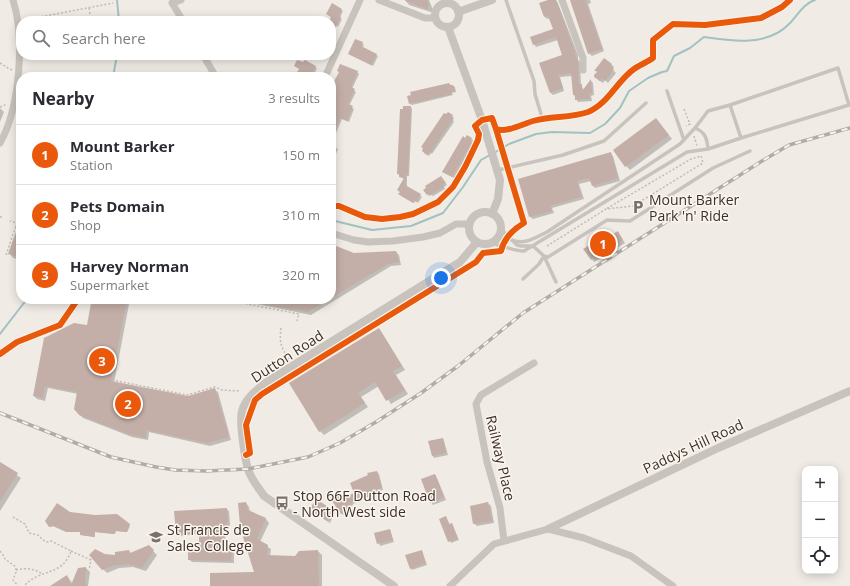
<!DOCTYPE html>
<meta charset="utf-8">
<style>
:root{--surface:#fff;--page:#f2f2f3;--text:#2b2b33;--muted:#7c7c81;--line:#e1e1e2;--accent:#ea580c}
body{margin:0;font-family:"Open Sans",sans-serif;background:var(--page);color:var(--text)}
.controls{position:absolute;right:12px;bottom:12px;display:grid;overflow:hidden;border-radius:8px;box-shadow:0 2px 10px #0003}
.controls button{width:36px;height:36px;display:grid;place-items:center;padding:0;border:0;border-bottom:1px solid var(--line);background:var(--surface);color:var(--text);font:20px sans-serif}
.you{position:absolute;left:441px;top:278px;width:14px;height:14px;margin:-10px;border:3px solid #fff;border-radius:50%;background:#1a73e8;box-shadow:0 0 0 6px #1a73e833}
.badge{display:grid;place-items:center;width:26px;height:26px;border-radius:50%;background:var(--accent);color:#fff;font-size:13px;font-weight:700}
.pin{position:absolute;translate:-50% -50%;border:2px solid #fff;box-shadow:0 1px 4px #0006}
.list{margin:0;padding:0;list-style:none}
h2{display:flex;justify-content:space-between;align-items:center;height:52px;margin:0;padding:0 16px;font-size:17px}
h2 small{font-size:13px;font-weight:400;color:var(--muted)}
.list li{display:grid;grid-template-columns:26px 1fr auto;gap:12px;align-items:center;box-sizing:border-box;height:60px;padding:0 16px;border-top:1px solid var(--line)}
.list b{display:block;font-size:15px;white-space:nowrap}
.list p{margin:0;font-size:13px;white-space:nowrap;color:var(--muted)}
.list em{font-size:13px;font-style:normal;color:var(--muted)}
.icon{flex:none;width:22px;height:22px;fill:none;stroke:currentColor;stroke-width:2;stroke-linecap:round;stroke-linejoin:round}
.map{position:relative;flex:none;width:850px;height:586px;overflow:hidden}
.search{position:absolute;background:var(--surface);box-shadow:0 2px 10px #0003;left:16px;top:16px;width:320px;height:44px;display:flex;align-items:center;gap:10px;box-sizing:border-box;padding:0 14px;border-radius:16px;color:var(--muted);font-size:15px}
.panel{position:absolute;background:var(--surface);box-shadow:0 2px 10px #0003;left:16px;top:72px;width:320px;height:232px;border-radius:16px}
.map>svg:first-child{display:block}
</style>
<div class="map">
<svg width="850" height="586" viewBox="0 0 850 586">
<rect width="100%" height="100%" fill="#f0ebe5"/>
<path fill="#0003" d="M405 0H429L433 10 431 12 409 5Z
M551 0 557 1 578 55V60L580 62 581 85 584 90 591 81 593 83 594 95 591 96 592 101 578 102 576 99 574 95 572 76 560 77 564 91 553 95 550 92 563 56 558 40 536 47 534 44 554 30 550 18 547 19 545 17Z
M571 0H590L591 3 588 4 604 51 592 56 589 53Z
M332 5 343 11 340 18 342 19 338 27 336 26 331 37V21L332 18 327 14Z
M362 43 364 45 362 48 378 56 373 66 349 54Z
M611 64 614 67 612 69 616 73 608 83 605 80 603 83 598 80 597 73 596 71Z
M315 67 317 68 313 77H296L300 69Z
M357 72 359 74 352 89 356 92 349 106 354 109 349 122 342 119 331 145 338 149 331 165V90Z
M449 84 455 87 456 92 452 93 453 95 412 105 410 104Z
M411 107 412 109 409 176H407V187L422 197 418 203 416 201 414 203 401 196 405 179 402 178 398 174Z
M0 108 4 112 0 122Z
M448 113 454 118 453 120 454 122 432 154 431 153 429 156 424 153Z
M656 119 672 139 630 170 626 166Z
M465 139H471L473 140 472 143 473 144 454 178 445 173Z
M610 153 613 156 620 181 595 188 593 186 591 181 579 184 584 199 552 208 554 213 533 219 530 217Z
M331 168 334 170 331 176Z
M441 177 447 185 444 187 445 189 433 196 431 195 429 196 428 195Z
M21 213V260L13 258 10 254 18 230 16 228Z
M618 233 625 243 594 262 592 259 608 238Z
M331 245 354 254 396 252 399 255 401 265 391 266 311 315 232 299H331Z
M108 299H130L114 383 188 397 215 390 218 392 231 440 210 446 149 432 148 440 132 437 83 418 79 414 78 394 48 388 45 401 37 399 34 396 87 326 99 306Z
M378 329 382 333 405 370 396 375 408 394 391 404 379 386 361 397 368 407 324 435 320 431Z
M443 439 444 441 448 455 434 458 433 456 430 442Z
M0 463 21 478 0 511Z
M377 472 379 474 383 490 369 494 370 496 353 504V505L348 508 350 511 343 515 341 513 343 499 356 493Z
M435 475 437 478 446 500 433 505 431 502Z
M246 503 249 507 250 512 266 519 269 523 260 542 271 549 270 556 296 557 318 551 322 555V586H211L255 573 252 532 245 528 241 524Z
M488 503 491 506 494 523 477 526 474 523Z
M226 509 229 511 230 525 225 530 226 551H231L234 553V563L192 562 189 559 200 550V534L179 536 177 533Z
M310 510H333L335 513 330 523Z
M69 513 86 515H117L130 526 127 532 116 531 115 534 95 532V537L81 535V532H67L54 526 51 527 46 521Z
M446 517 450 525 452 524 453 526 459 540 451 543 441 519Z
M390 530 394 542 380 546 376 534Z
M149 547 157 555 146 571 133 567 119 568 107 573 103 569 105 555 117 556 129 551 131 554Z
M421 551 427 565 412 570 411 568Z
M86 568 90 572 88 586H54L67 576 73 584 79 569Z"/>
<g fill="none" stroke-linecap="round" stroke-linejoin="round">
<path stroke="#a1c2c1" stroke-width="2" d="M117 0 119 21
M113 77 117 55
M494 153 509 144 536 134 552 132 590 133 605 124 620 108 629 91 648 78 662 72 667 71 674 56 690 48 704 37C731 41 767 47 789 24 797 16 804 3 815 0
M331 220 372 230 411 226 443 213 463 187 481 160 490 155
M0 334 27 299"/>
</g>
<path fill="#c3afa7" d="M404 0H427L429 5 427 9Z
M548 0H556L564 21 575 52 576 58 578 59 579 84H582V91L591 79 592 93 589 94 590 99 575 100V95H573L571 73 558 75 563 88 550 93 539 63 562 55 556 37 533 45 530 37 553 29 548 16 544 17 539 3Z
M570 0H585L602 49 588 54Z
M332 3 342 9 339 16 341 17 336 26 329 21 331 17 326 14Z
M355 39 363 42 361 46 377 54 371 65 348 54Z
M604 58 612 64 610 66 614 69 605 81 602 78 600 81 594 77V75L598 71H594Z
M297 60 303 62 305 60 316 66 310 77H294L299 69 294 66Z
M340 64 358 71 351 87 355 89 348 104 353 106 347 121 340 118 331 140V87L339 72 337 71Z
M449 83 450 85H453L455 91 451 92 452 94 409 104 407 96 411 95 410 92Z
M403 106H411L408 175H406L405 185 421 194 417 202 414 200 413 203 398 194 400 192 397 190 404 178 399 177V174H397L400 109H403Z
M448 112 453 115 452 118 453 119 430 153 429 152 427 155 422 151 423 148 421 147 444 113 446 114Z
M656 118 669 135 625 167 613 150Z
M467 135 472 138 470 141 472 142 452 177 442 172 463 136 465 138Z
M611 152 618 178 592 186 589 178 577 181 581 197 550 206 552 211 529 217 518 179Z
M441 176 446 183 443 185 444 187 430 195 429 194 427 195 423 190 426 188 425 186Z
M20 212 21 213V258L8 254 17 229 15 228Z
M618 231 623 240 591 260 583 249 606 235 608 237Z
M331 244 354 253 396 251 399 262 388 264 331 298Z
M100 299H127L111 381 188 396 215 388 229 437 207 443 146 430V438L128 434 79 415 74 409 77 392 45 386 43 398 33 396 44 338 74 323 87 325 91 303 99 304Z
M251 299H330L308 312 251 302Z
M379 328 402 366 393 371 405 390 386 401 375 382 358 393 365 403 319 432 289 383Z
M443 438 446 453 432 456 428 441Z
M0 462 18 473 0 501Z
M377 471 382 488 368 492V494L351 502 352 503 347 506 349 509 341 514 330 498 339 493 342 498 354 493 350 483 368 475 367 473Z
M435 474 444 497 430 503 421 479Z
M316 499 333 510 327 521 309 510Z
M246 502 248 510 266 518 257 539 268 545 267 555 295 556 299 551 318 550 319 586H210V573L254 572 243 537 252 530 240 525 238 503Z
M488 502 492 521 473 524 470 506Z
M57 503 70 512 95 515 117 514 130 524 127 532 116 531 114 534 95 532 94 537 80 535V532H66L53 526 49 527 45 521Z
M227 508 228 522 223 527V549L232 550 231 561 188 560V548L199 549V532L176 534 174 511Z
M446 516 449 524 452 523 458 539 448 542 439 519Z
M390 529 393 540 377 544 374 533Z
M149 545 154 550 142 568 129 564 115 565 102 570 89 555 95 549 105 554 115 555V552L129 550 130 553Z
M422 550 426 563 410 569 405 555Z
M86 567 85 582 86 586H50L67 575 71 585 78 568Z"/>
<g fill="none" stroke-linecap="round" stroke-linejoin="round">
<path stroke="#c2bbb6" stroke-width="1.5" stroke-dasharray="2 2" stroke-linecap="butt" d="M89 8 90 14
M26 21 40 17 113 3
M0 63 8 68 12 70
M0 107 7 104
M684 109 690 124 686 126
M694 136 697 146
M0 217H2
M547 246 606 209 633 206 703 163 701 156 691 159 606 209
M6 255 17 223 10 221
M222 299 299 314 297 321
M281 328C279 343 281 347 289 359
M112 380 187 395 215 387 222 390 239 391
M13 517 25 524 29 533 38 535 43 540 47 542 51 541 71 551C62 577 40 568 24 586
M0 551 3 555 5 559 16 567V572L13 580 18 586
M71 551 91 560 89 570
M16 570C25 568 34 568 42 574"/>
<path stroke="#c9c3be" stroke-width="3.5" d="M506 0 534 81 535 94 541 114
M667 91 684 140
M730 105 838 68 849 105 741 138
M498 170 563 155 604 141 646 103
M501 229 517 245 521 246H533L544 256 548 257 607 220 630 221 713 168 750 151
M511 240C525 245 535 238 547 232L680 144 695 128 708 111 730 105 741 138 708 149
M491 243C499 245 518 252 524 251L687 152 708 149C707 138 705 132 695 128
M523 279 539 264 544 256 556 282"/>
<path stroke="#c9c3be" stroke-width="7" d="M181 0 172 3 183 21
M379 0 425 18H435
M562 0 583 58V70
M203 55 216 77
M325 77 360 0
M0 143C20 108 25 38 13 0
M331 233 354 240 368 242 393 241 423 237 440 233 456 224H470
M504 541 500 508 487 462 476 404 481 395 534 363
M450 586 494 544 548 529 584 538 631 556 673 586"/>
<path stroke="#c9c3be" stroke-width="8" d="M435 15a12 12 0 1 1 24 0a12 12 0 1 1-24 0Z
M458 12 492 0
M448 27 482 120 500 180 498 199 492 214
M469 228a16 16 0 1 1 32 0a16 16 0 1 1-32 0Z
M548 529 718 448 850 391
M394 586 264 496C258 487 251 479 248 469 245 459 239 421 242 411 245 398 258 389 268 381L460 262 477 242"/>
<g stroke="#b1aca8" stroke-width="3.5">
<path id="rail" d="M0 413 111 457 156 467 175 470 206 471 248 469 308 457 340 443 376 422 421 393 458 366 523 313 762 161 789 145 850 128"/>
</g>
<use href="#rail" stroke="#fbf5ee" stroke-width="2" stroke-dasharray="6" stroke-linecap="butt"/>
<g stroke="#fbf5ee" stroke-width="8">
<path id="cycleway" d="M331 206H339L365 217 382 219 400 217 413 214 438 202 453 187 465 167 478 140 479 134 475 126 482 120 492 118 496 129C506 133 523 124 533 121 551 116 571 118 588 112 608 104 617 81 634 69 640 65 647 62 653 58V40L673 24 705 25 761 18 782 7 790 0
M0 354 17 342 60 325 78 299
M246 455 250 453 246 425 255 400 262 394 476 262 483 253 501 251C504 238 512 230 524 223L496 129"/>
</g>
<use href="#cycleway" stroke="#e8590c" stroke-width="6"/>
</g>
<defs>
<g id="parking-bare" transform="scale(1.08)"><path d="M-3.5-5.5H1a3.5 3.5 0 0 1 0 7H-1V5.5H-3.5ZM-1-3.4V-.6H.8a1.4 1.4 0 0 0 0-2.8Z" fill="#7a716c" stroke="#fbf5ee" stroke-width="2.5" paint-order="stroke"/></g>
<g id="bus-bare" transform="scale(1.08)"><path d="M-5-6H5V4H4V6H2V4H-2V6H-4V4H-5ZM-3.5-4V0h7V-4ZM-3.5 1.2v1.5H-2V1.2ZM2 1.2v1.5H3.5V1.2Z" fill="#7a716c" stroke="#fbf5ee" stroke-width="2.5" paint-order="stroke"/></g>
<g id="school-bare" transform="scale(1.08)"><path d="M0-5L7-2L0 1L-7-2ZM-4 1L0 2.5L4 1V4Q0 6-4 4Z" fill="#7a716c" stroke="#fbf5ee" stroke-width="2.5" paint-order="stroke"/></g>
</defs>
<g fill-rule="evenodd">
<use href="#parking-bare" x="638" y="207"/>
<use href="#bus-bare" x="282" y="503"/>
<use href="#school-bare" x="156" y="537"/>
</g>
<g text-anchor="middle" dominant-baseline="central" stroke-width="3" stroke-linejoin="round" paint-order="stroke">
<g font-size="14" fill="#3b302b" stroke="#fbf5ee" text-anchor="start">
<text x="649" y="199">Mount Barker<tspan x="649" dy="16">Park 'n' Ride</tspan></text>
<text x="293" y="495">Stop 66F Dutton Road<tspan x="293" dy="16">- North West side</tspan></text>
<text x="167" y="529">St Francis de<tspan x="167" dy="16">Sales College</tspan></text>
</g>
<g font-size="14" fill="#3b302b" stroke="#fbf5ee">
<text transform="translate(287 356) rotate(-33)">Dutton Road</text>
<text transform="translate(693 446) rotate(-25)">Paddys Hill Road</text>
<text transform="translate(501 458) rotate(77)">Railway Place</text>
</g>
</g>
</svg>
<div class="controls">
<button>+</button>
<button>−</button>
<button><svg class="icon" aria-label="locate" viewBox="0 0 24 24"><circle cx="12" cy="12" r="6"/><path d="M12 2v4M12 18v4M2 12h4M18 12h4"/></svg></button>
</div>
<div class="you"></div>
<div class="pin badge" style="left:603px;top:244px">1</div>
<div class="pin badge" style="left:128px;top:404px">2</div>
<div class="pin badge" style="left:102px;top:361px">3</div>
<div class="search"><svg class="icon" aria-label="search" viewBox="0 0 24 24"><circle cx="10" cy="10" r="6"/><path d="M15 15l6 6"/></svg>Search here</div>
<section class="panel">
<h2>Nearby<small>3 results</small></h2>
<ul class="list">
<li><span class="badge">1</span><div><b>Mount Barker</b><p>Station</p></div><em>150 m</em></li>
<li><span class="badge">2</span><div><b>Pets Domain</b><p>Shop</p></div><em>310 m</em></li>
<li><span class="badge">3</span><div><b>Harvey Norman</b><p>Supermarket</p></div><em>320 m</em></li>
</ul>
</section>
</div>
